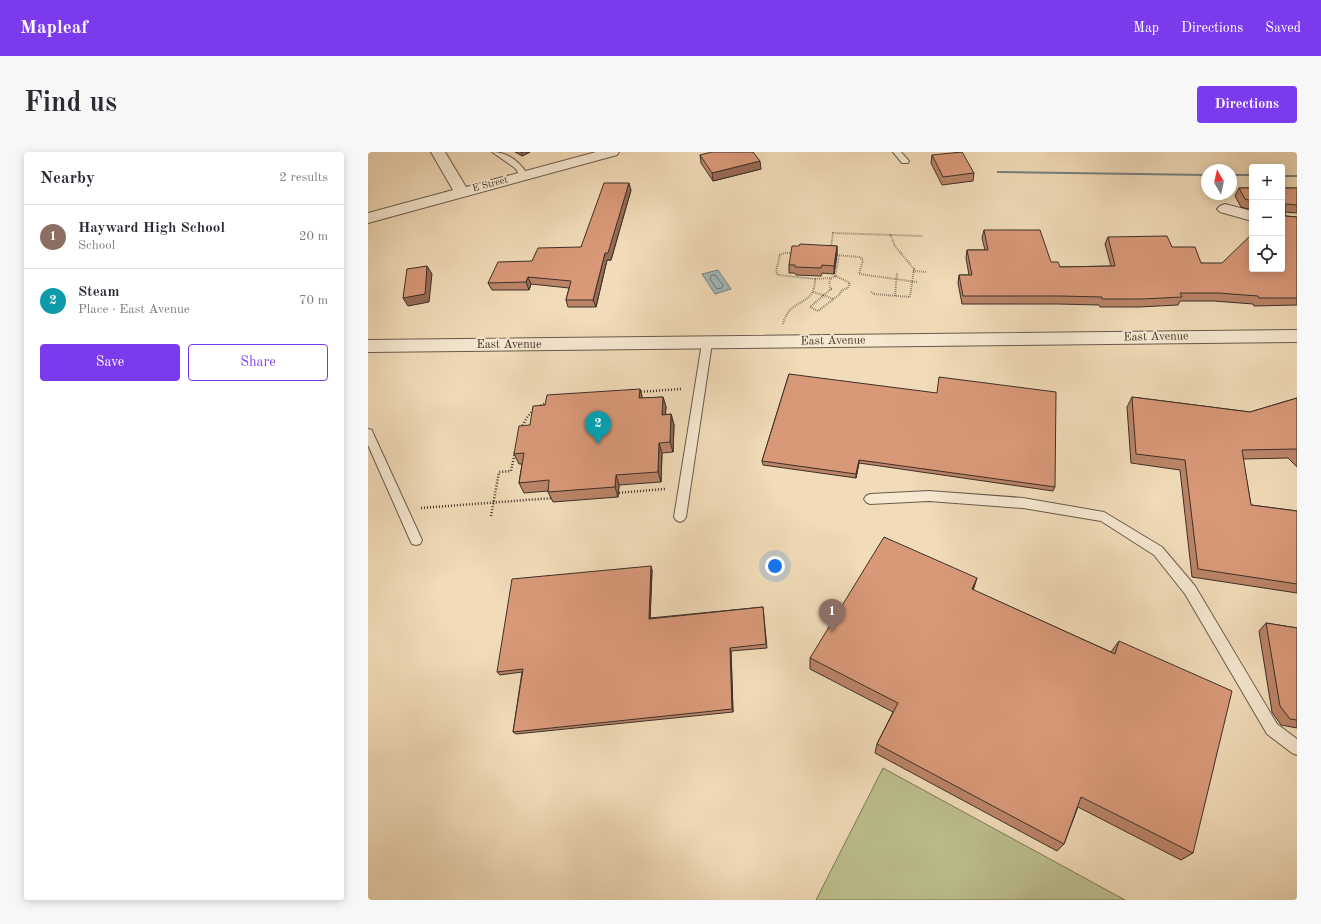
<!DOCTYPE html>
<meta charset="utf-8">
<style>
:root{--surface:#fff;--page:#f7f7f7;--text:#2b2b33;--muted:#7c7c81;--line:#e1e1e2;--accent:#7c3aed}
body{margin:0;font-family:"Old Standard TT",serif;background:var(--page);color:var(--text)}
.controls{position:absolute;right:12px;top:12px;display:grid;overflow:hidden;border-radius:4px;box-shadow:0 2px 10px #0003}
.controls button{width:36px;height:36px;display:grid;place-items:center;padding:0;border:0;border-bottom:1px solid var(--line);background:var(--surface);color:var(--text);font:20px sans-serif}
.compass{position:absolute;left:833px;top:12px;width:36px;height:36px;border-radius:50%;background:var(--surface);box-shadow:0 2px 10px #0003;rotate:351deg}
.you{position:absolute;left:407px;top:414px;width:14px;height:14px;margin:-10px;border:3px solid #fff;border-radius:50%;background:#1a73e8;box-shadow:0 0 0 6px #1a73e833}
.badge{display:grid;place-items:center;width:26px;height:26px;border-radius:50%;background:var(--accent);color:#fff;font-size:13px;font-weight:700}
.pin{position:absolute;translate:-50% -33px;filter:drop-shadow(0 1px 2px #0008)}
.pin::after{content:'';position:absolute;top:21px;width:14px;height:12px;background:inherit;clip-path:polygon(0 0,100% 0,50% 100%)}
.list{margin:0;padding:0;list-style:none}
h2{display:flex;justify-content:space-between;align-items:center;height:52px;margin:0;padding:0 16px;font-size:17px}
h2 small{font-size:13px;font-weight:400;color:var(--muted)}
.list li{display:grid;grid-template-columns:26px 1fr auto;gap:12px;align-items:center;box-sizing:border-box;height:64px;padding:0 16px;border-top:1px solid var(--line)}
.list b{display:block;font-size:15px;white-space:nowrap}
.list p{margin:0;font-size:13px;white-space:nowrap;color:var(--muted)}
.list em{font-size:13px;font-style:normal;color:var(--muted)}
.actions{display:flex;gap:8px;padding:12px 16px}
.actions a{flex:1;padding:9px 0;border:1px solid var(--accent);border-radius:4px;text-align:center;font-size:14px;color:var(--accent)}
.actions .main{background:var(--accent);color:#fff}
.icon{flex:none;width:22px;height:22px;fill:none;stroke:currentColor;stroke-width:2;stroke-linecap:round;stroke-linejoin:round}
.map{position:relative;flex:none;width:929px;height:748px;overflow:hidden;border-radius:4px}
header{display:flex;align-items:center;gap:24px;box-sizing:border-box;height:56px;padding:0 20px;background:var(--accent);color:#fff}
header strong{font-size:19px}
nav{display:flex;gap:22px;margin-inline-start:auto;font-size:14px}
.intro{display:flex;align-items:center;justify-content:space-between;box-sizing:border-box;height:96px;padding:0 24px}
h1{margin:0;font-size:28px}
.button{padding:10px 18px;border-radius:4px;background:var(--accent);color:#fff;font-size:14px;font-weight:700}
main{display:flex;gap:24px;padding:0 24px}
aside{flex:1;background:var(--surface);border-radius:4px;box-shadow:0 2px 10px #0003}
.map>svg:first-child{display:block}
</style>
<header>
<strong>Mapleaf</strong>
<nav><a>Map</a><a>Directions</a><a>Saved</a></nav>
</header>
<div class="intro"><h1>Find us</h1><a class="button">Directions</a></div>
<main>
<aside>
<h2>Nearby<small>2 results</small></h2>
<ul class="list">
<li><span class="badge" style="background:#8d6e63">1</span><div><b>Hayward High School</b><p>School</p></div><em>20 m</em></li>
<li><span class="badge" style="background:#0f9aa8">2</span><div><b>Steam</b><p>Place · East Avenue</p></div><em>70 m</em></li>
</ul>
<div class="actions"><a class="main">Save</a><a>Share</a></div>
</aside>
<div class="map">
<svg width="929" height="748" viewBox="0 0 929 748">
<rect width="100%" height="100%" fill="#f1dbb8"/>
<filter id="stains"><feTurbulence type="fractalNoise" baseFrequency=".005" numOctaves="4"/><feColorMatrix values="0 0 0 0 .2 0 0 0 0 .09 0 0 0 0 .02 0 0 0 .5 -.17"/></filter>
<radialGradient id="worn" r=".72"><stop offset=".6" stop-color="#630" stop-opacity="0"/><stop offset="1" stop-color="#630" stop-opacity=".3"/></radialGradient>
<path fill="#bdbf8d" stroke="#7c785a" d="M515 616 757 748H448Z"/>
<path fill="#9fb8b9" stroke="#77827f" d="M350 118 363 137 347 142 334 122Z"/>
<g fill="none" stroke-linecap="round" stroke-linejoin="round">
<path stroke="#6d7470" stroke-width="1" d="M347 123 355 133 354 136 349 137 342 127 343 124Z"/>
<path fill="#77827f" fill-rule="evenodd" d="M629 19 839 22V24L631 21H629Z
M863 22H884V24H863Z
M914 23H929V25H914Z"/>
<g stroke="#685b4c" stroke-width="2">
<path id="service" d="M124 0C140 0 152 10 160 23L156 25H153L147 16Z
M525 0H533L541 9 540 11H534Z
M339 188 344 191 318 365 316 368 312 370 308 368 306 365 334 191Z
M0 277 4 278 5 281 54 388 52 392 48 393 44 392 42 388 0 293Z
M561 339 655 346 736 360 794 395 827 434 909 572 929 587V603L924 601 899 582 817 442 786 403 733 369 655 356 561 349 502 352 498 350 496 347 498 344 502 342Z"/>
</g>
<g stroke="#685b4c" stroke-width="2">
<path id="minor" d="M63 0H77L98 35 228 0H251L249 3 0 71V61L85 38Z
M857 52 884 59V69L852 60 849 57 852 54Z"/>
</g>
<g stroke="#685b4c" stroke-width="2">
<path id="tertiary" d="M929 178V190L0 200V188Z"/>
</g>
<path stroke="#3b3028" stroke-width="2" stroke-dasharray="0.5 1.5" stroke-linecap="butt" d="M463 95 465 81 555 84
M467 103 492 105 495 108 491 122 549 130
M545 119 558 120
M467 124 471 104
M468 124 482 131 480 136 474 138 471 143 450 159 442 155 463 137 461 132 463 126Z
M447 127 463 126
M445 140 455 143
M503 140 506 142 542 145 546 117 527 94 522 82
M455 143 465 147
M527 144 529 121
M415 172C422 144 447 156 447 127L410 123 408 120 412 103 417 101H425"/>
<path stroke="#3b3028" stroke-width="2.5" stroke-dasharray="1 2" stroke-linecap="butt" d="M270 240 313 237
M170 255 180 250
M153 276 160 264 166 258
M248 341 297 337
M53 356 185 346
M123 364 131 320 143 319 147 300"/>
<use href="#service" fill="#f6e8d1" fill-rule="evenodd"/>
<use href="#minor" fill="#f6e8d1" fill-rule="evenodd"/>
<use href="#tertiary" fill="#f6e8d1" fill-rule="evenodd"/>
</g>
<path fill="#bb8468" stroke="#3b3028" d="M147 0H162L154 4Z
M332 3 393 17 345 29 333 11Z
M564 3 606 21 605 29 574 33 563 11Z
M871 36H884V58L873 55 867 44Z
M914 36H929V61L917 60V64L929 65V153L886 154 885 152 846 149H812L810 153 771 155H732L731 153 690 152H594L590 131 591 123H601L598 106 599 98H617L614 86 616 78 692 115 743 114 737 92 740 85 804 95 833 111 884 117Z
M263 38 243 108H239L228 155H200L198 148 201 136 163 132 161 138H124L120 131 164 109 213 95Z
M884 66V74L882 70Z
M431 94H469V102L466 122 454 121 453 124 428 123 427 121H421V113Z
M421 222 687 335 685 339 491 311 488 326 395 313 394 309Z
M295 245 298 255 297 263 303 262 306 273 305 300 294 301 293 330 251 333 250 345 185 350 180 340V339L156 341 151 331 154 312H151L146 302 162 273 177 253Z
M764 245 882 260 929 246V315L920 306 875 307 883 353 929 359V441L824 425 812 318 763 311 759 255Z
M284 418 282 466 395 455 399 496 363 499 365 560 148 582 145 580 154 520 132 523 129 520Z
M605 438 743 500 751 489 825 701 813 708 710 655 696 692 689 699 507 601 509 592 525 560 442 517V506Z
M898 471 929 476V576L913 573 904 560 891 479Z"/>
<path fill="#986b55" stroke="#3b3028" d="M153 0H162L154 4Z
M392 9 393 17 345 29 344 21Z
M261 31 263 38 243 108H239L228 155 225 148 237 101Z
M469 94V102L466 122V114Z
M59 114 64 122 61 150 40 154 35 146Z
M160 125 163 132 161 138 158 130Z
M272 237 275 247 271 246Z
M295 245 298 255 297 273 294 263Z
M303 262 306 273 305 300 302 290Z
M291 291 294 301 293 330 290 320Z
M491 308V311L488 326V322Z
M248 323 251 333 250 345 247 335Z
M283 414 284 418 282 470 281 467Z
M609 426 605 439 604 437Z
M362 496 363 499 365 560 364 557Z"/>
<path fill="#d99979" stroke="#3b3028" d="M344 0H385L392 9 344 21 332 3Z
M594 0 606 21 575 25 564 3Z
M236 31H261L240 101H237L225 148H198L203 129 160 125 158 130 120 131 130 110 164 109 170 96 213 95Z
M871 36H884V49L877 47Z
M914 36H929V53L917 52V64L929 65V146H891L890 144 850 141H812L814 145 774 147H734V145L693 144H595L591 123H604L599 98H620L616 78H672L683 110H690L692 115 747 114 740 85 799 84 804 95H827L833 111H854L884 82V117H914Z
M432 92 469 94 466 114 454 113 453 116 427 115V113H421L424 94H431Z
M59 114 57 142 35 146 39 117Z
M421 222 569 241 571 225 688 240 687 335 491 308 488 322 394 309Z
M272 237 271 246 295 245 294 263 303 262 302 290 291 291 290 320 248 323 247 335 180 340 181 328 151 331 156 301 146 302 151 274 162 273 165 254 177 253 179 243Z
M764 245 882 260 929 246V298L928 297 874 298 883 353 929 359V432L830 417 817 308 768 302Z
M516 385 609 426 604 437 747 502 751 489 864 539 825 701 713 645 696 692 509 592 530 551 442 506Z
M283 414 281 467 395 455 398 492 362 496 364 557 145 580 155 517 129 520 144 427Z
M898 471 929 476V568L922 567 912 554Z"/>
<g text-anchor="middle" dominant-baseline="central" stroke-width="3.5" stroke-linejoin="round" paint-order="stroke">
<g font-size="10" fill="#3b3028" stroke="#f6e8d1">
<text transform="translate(122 32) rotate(-15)">E Street</text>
</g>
<g font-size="12" fill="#3b3028" stroke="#f6e8d1">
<text transform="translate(788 185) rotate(-1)">East Avenue</text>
<text transform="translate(465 189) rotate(-1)">East Avenue</text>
<text x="141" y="193">East Avenue</text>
</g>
</g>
<rect width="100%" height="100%" filter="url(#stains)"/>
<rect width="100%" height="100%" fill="url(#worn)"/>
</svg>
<div class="controls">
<button>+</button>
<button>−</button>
<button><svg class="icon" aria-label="locate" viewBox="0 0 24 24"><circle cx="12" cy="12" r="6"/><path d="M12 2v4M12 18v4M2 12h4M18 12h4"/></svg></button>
</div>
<svg class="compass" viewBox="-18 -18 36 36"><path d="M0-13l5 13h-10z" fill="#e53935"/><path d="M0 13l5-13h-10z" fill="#7c7c81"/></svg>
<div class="you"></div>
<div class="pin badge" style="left:464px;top:480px;background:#8d6e63">1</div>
<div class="pin badge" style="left:230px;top:292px;background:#0f9aa8">2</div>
</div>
</main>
